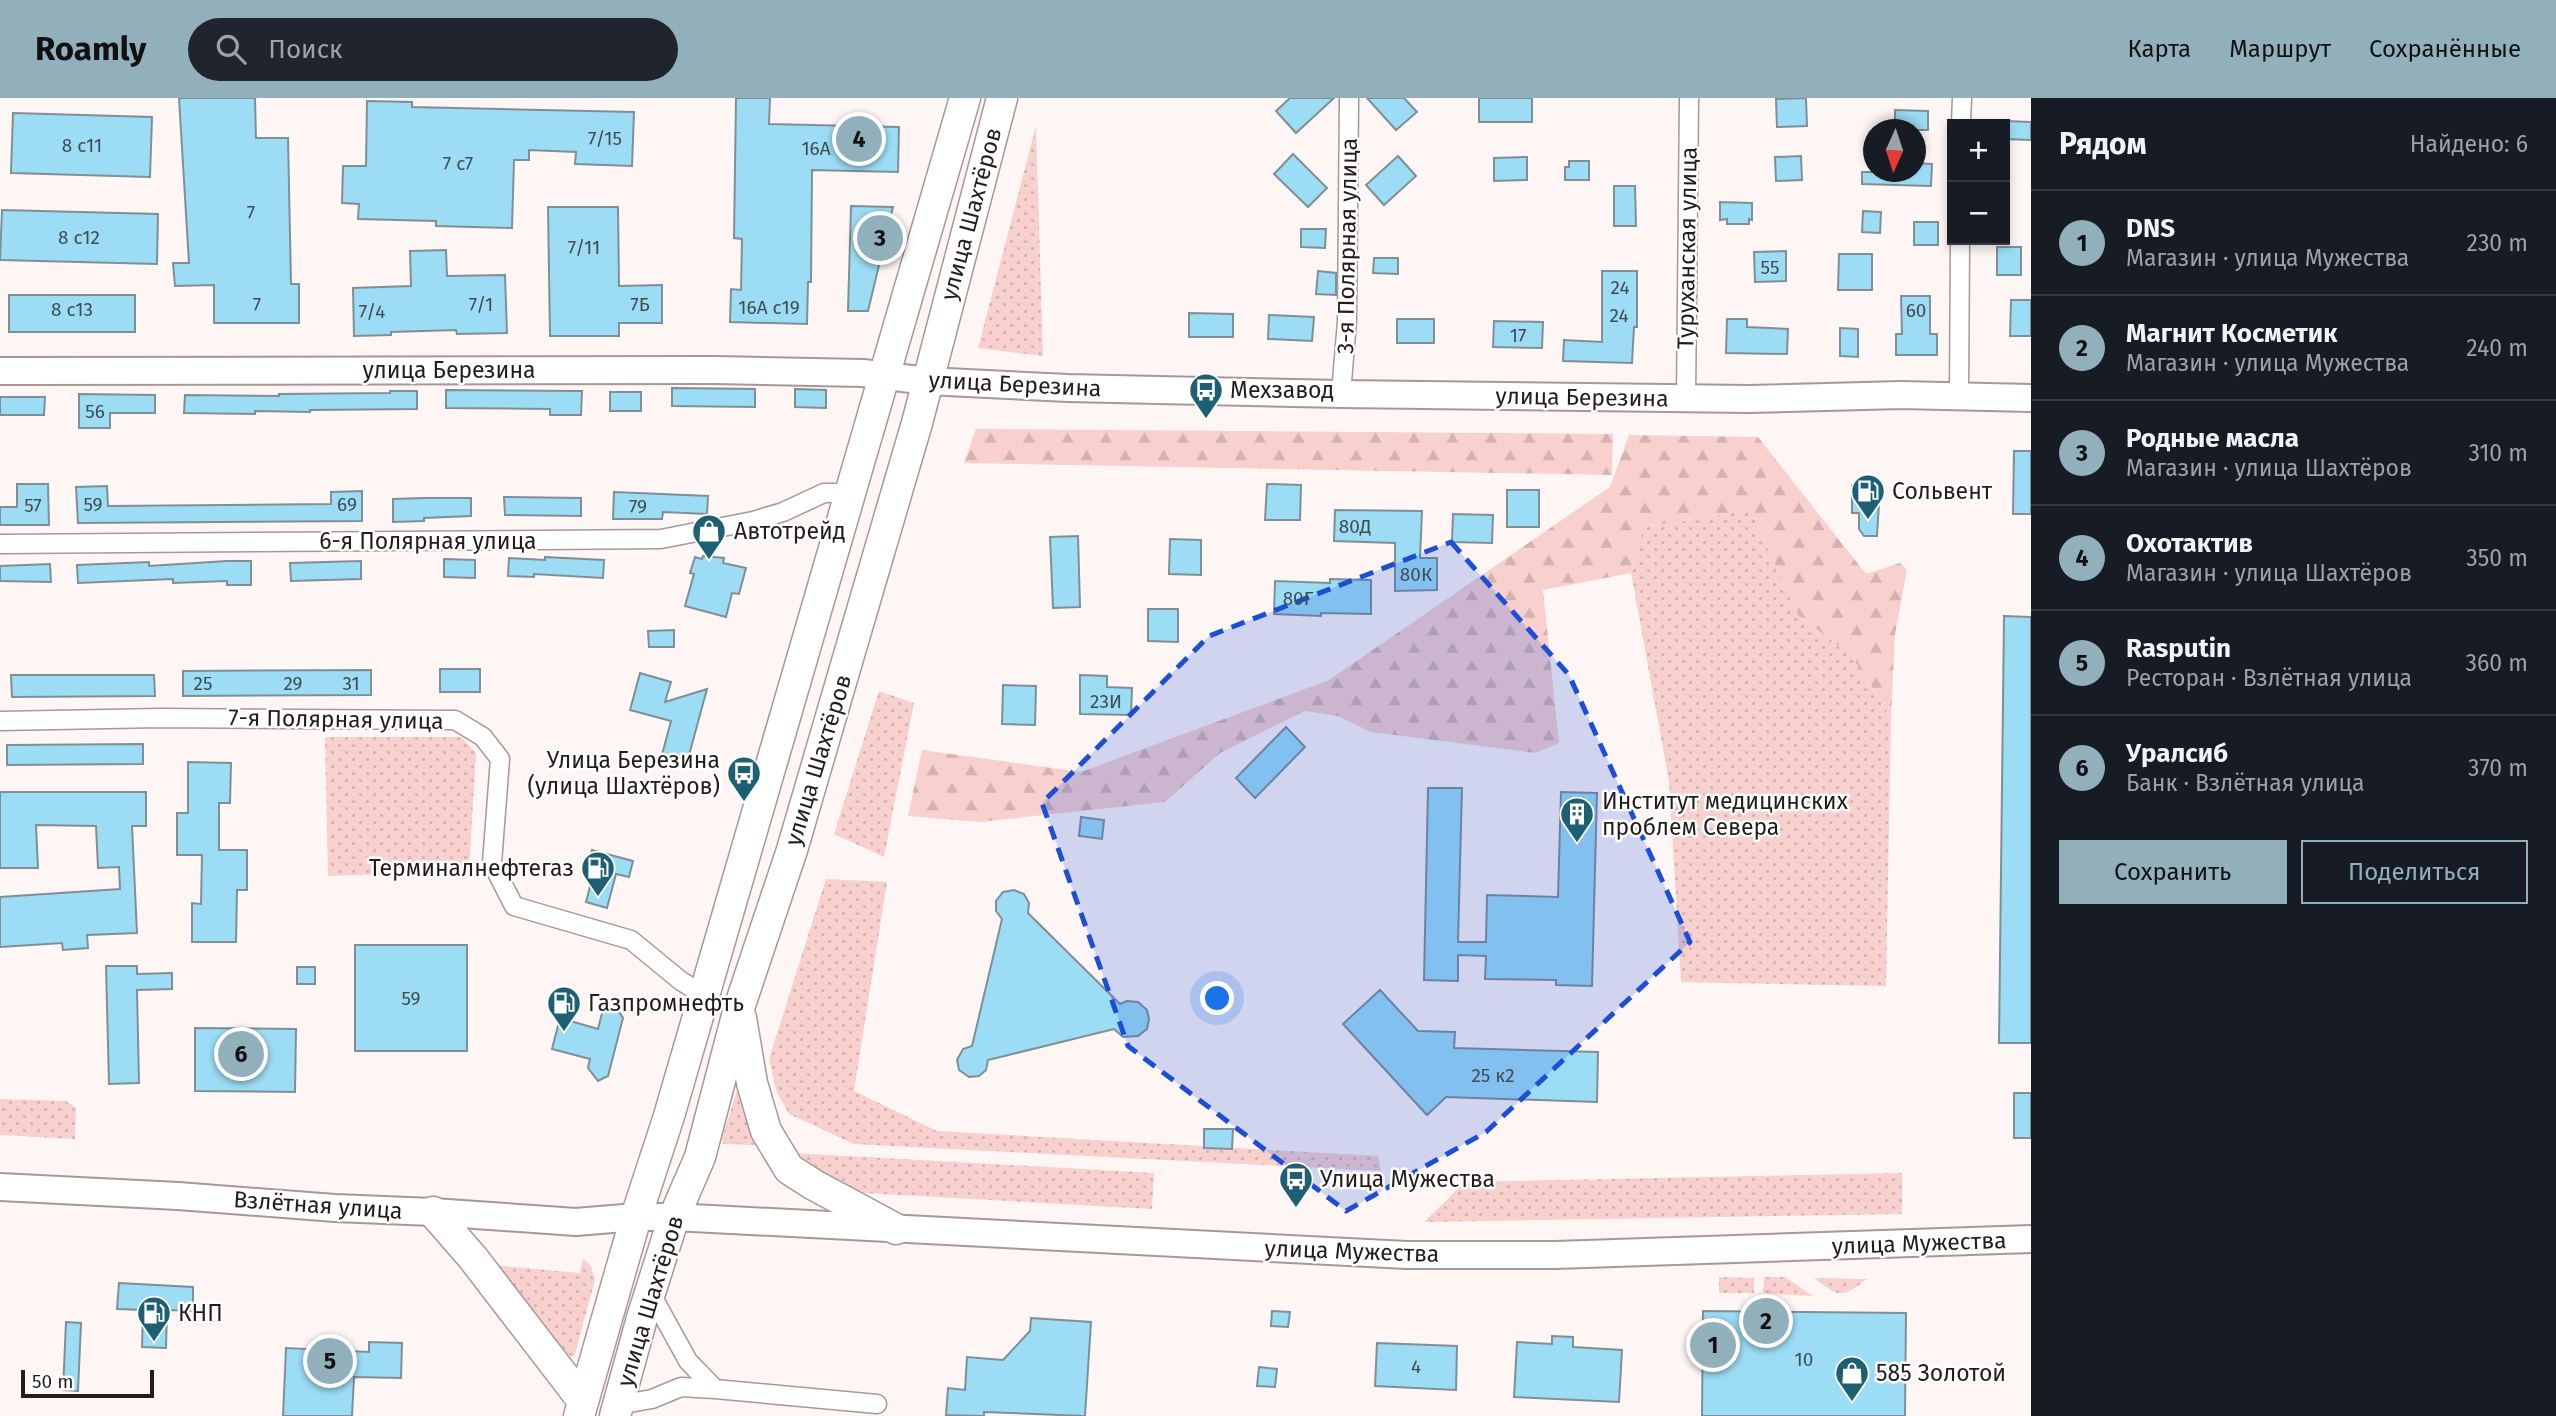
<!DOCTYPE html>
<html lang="ru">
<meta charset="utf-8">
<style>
:root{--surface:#171b24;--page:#20242c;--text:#f1f3f6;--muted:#9ea1a6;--line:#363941;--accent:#92b0bb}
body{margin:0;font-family:"Fira Sans",sans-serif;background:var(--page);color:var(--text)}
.controls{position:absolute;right:21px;top:21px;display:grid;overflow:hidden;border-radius:0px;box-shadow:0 4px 10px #0003}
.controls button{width:63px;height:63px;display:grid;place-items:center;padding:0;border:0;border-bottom:2px solid var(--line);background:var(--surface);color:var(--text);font:35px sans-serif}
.compass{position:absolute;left:1863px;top:21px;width:63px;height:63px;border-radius:50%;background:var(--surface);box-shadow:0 4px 10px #0003;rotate:183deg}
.scale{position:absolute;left:21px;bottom:18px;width:133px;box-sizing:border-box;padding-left:7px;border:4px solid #221c1b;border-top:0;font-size:19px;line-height:24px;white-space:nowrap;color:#221c1b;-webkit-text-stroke:5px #fff;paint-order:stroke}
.you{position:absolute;left:1218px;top:901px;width:24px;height:24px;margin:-18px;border:5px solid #fff;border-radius:50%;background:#1a73e8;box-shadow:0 0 0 10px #1a73e833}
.badge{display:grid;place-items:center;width:46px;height:46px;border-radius:50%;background:var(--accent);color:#111;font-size:23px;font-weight:700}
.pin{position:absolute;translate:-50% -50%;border:4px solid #fff;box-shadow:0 2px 7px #0006}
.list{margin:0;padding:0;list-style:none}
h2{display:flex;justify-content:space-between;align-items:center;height:91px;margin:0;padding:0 28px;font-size:30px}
h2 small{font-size:23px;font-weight:400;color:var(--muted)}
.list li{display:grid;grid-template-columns:46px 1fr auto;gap:21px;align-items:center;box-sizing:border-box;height:105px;padding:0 28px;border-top:2px solid var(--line)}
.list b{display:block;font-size:26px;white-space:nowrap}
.list p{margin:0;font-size:23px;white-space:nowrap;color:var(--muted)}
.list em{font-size:23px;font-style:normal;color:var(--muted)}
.actions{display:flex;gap:14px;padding:21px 28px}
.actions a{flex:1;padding:16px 0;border:2px solid var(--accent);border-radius:0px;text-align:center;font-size:24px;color:var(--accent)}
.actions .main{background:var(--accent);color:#111}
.icon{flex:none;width:38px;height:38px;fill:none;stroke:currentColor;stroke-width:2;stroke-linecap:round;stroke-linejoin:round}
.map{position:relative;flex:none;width:2031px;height:1318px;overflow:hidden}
header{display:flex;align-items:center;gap:42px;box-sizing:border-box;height:98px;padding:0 35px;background:var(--accent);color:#111}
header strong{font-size:33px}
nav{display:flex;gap:38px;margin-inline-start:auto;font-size:24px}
.search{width:490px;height:63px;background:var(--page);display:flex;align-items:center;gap:18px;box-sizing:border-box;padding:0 24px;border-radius:38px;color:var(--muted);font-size:26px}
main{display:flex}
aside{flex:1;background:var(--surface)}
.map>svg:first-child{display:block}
</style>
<header>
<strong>Roamly</strong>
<div class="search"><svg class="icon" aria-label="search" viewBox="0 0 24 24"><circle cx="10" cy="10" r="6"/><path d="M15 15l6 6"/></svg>Поиск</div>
<nav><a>Карта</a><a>Маршрут</a><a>Сохранённые</a></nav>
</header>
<main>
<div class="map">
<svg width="2031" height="1318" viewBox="0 0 2031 1318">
<defs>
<pattern id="grass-dots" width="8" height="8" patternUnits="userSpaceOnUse" patternTransform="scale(1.75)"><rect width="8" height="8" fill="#f8d0ce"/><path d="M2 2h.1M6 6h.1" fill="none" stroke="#d4b2b0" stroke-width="1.8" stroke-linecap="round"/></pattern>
<pattern id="forest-firs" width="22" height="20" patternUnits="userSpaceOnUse" patternTransform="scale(1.75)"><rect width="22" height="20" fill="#f8d0ce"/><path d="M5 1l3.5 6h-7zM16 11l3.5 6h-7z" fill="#d4b2b0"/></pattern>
</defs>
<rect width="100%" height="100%" fill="#fdf6f5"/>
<path fill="url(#grass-dots)" d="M1036 28 1043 258 978 250Z
M1751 412 1798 517 1851 557 1891 619 1886 888 1681 884 1669 683 1631 475 1643 429Z
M879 593 914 605 884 759 834 736Z
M325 639H461L476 655 469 773 328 778Z
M826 781 887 784 854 993 937 1033 1378 1058 1381 1073 854 1046 789 1016 777 995 769 961Z
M743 973 760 1047 723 1046 722 1040Z
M0 1001 66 1003 76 1010 75 1041 0 1037Z
M794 1055 1154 1075 1152 1111 845 1094Z
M1902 1075V1116L1424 1124 1465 1084Z
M583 1160 591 1168 595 1182 574 1259 556 1252 493 1167 580 1175Z
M1719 1179 1754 1180V1195H1719Z
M1764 1179H1785L1813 1198 1763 1195Z
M1814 1180 1867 1181C1842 1200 1839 1200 1814 1180Z"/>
<path fill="url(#forest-firs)" d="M976 331 1613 336 1612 377 964 365Z
M1629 337 1758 339 1866 476 1900 465 1907 472 1895 536 1891 619 1851 557 1798 517 1751 412 1644 429 1631 475 1543 492 1559 645 1536 655 1371 634 1338 618 1305 613 1220 655 1165 704 980 724 908 718 922 652 1081 674 1329 582 1610 389Z"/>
<path fill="#9cddf5" stroke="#808f95" stroke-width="2" d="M179 0H255L256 40H288L291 186H299V225H214V187L175 188 173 165H189Z
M736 0H770L769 26 899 29 898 74 812 72 811 184H808L807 226 730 224 731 191 741 192 742 141 734 140Z
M1290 0H1334L1296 35 1276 13Z
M1367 0H1404L1417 14 1396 32Z
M1479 0H1532V24H1479Z
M1806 0 1807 28 1777 29 1776 1Z
M367 3 412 4V9L634 14 632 68 575 66 576 54 529 52V62H514L512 130 436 128V123L358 121 359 106 342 105 343 68H366Z
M1895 12 1928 13V32H1895Z
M13 15 152 19 150 79 11 75Z
M2005 23 2031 24V42L2005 41Z
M1293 56 1327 90 1308 109 1274 76Z
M1398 58 1416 78 1384 107 1366 87Z
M1801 58 1802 82 1776 83 1775 59Z
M1527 59V82L1494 83V60Z
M1569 63H1589V82H1565V69H1569Z
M1915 65 1932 66 1931 88 1862 86V74H1915Z
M1614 88H1635L1636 128H1614Z
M1720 104 1752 105V122L1749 121V126H1727V121L1720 122Z
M851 108 893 109 868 213H848Z
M548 109H618L619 188 662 187V225H619V238H550Z
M2 112 158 116 157 166 0 162Z
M1863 113 1881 114 1880 135 1862 134Z
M1914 124H1938V147H1914Z
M1301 131H1326L1325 150 1301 149Z
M1997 149H2021V177H1997Z
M446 152 447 178 505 177 507 235 457 236 456 232 391 234V237L354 238 353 190 411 188 410 153Z
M1786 153V183L1755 184 1754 154Z
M1839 156H1872V192H1838Z
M1374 160H1398V176L1373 175Z
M1318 173 1336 175V197L1316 196Z
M1602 173H1637V229H1634L1632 265 1563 263 1564 242 1602 244Z
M9 197H135V234H9Z
M1901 198H1930V236H1937V257H1896V236H1902Z
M2011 202H2031V238H2010Z
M1189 215 1233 216V239H1189Z
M1269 217 1314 219 1312 243 1268 241Z
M1397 221H1434V245H1397Z
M1727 221H1747V229L1788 231 1787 256 1726 255Z
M1494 223 1543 224 1542 250 1493 249Z
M1840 230 1858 231V259L1840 258Z
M672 290 755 291V309L672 308Z
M795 291 826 292V310L795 309Z
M446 292 582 293 581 317H550V311L446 310Z
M390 293H417V311L310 312V314L255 313V316L184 315 185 297 279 298V296L390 295Z
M610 294H641V313H610Z
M79 296 155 297V315H110V330H79Z
M0 299H45L44 317H0Z
M2014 353H2031V416H2013Z
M17 386H48L49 427H0V409H17Z
M1267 386 1301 387 1300 422H1265Z
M1852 387H1880L1877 438H1864L1859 431V415H1852Z
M107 388 108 408 331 406V394L362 393V423L78 425 76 389Z
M1507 392H1539V429H1507Z
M614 394 708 398 707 416 663 414 662 421H613Z
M504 399 581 400V418L505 417Z
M424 400H471V418L424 420V423L393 424V401Z
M1335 412 1422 413 1420 460H1437V492L1395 493V445L1334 443Z
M1453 416 1493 417 1492 445 1452 444Z
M1078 438 1080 509 1053 510 1050 439Z
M1170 441 1201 442V477L1169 476Z
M703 458 724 460 723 465 746 470 739 496 732 495 726 519 685 508 694 476 690 475 695 459 702 461Z
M545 459 604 462 603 480 534 476V479L508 478 509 460 545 462Z
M444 461 475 462V480L444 479Z
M227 463H251V487H227V483L173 485V481L78 485 77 467 149 464V468Z
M361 463V481L291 483 290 465Z
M50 466 51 484 0 483V468Z
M1330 481 1371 482V516L1321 515V518L1274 516 1275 483 1330 485Z
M1148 511H1178V544L1148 543Z
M2004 518 2031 519V945H1999Z
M674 532V549H649L648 533Z
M440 571H480V594H440Z
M371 572V597L183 598V573Z
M640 575 671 584 665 604 707 591 688 661 659 668 671 623 630 612Z
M11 577H154L155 598 12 599Z
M1080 577 1107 578V589L1132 590 1131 617 1080 616Z
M1003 587 1036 588 1035 627 1002 626Z
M1286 629 1305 649 1255 700 1236 680Z
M143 646V666L7 667V647Z
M188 664 231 665 230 705H219V752H247V792H237L236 844H192V805L201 806 202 757H177V715H188Z
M1428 690H1462L1458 844H1486L1487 797 1558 799 1561 694 1597 695 1592 888 1556 887V882L1485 881 1486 858 1458 857V883L1424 882Z
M0 694H146V728H132L137 835 87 837 88 850 63 852 62 845 0 849V799L120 791 119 769 98 770 96 728 36 727 38 770H0Z
M1081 719 1104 722 1102 741 1079 738Z
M592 752 633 763 629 779 616 776 607 810 586 804 595 769 588 767Z
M1014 792 1024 796 1029 805 1028 815 1120 906 1127 903 1138 904 1147 912 1149 921 1147 931 1138 938 1123 939 1114 931 988 962 986 972 979 978 969 979 959 972 957 962 963 951 972 948 1002 821 996 813V803L1003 794Z
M355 847H467V953H355Z
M106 868H137V876L172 875V891L137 892 139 985 109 986Z
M297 869H315V886H297Z
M1380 892 1418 933 1455 934 1454 950 1598 954 1597 1004 1446 999 1427 1017 1343 926Z
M614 906 623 920 608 978 598 983 588 970 590 961 552 951 560 920 598 931 603 911Z
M195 930 296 931 295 994 195 993Z
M2014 995H2031V1040H2014Z
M1204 1031H1233L1232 1051 1204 1050Z
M119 1185 193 1189V1213L167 1212 166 1250 142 1249 143 1212 117 1211Z
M1272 1213 1290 1214 1288 1229 1271 1228Z
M1703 1213 1906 1215 1905 1318H1702Z
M1031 1220 1091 1224 1085 1318 984 1314V1318L946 1317 948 1290 965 1292 967 1259 1003 1262 1030 1233Z
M66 1224 81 1225 78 1293 63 1292Z
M1552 1238 1573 1239V1249L1622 1252 1619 1304 1514 1299 1517 1244 1552 1246Z
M369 1244 402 1245 401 1280 354 1279 352 1318H283L286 1250 369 1254Z
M1377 1245 1457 1248 1456 1292 1375 1288Z
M1259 1269 1277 1271 1275 1289 1257 1288Z"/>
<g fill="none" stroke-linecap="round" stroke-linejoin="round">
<g stroke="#a89796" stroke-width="21">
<path id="street" d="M1961 26 1962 0
M1341 296 1347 223 1349 0
M1959 298 1960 142
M1686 301 1689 0
M0 446 661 441 753 423 783 414 824 395H849
M0 623 160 620 455 622 483 639 500 661 492 765 514 808 631 842 681 883 704 897
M650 1194 688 1263 715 1291 877 1306
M618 1307 652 1301 681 1289 715 1291"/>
</g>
<g stroke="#a89796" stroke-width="30">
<path id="secondary" d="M0 273 715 272 863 275 927 283 1068 290 1341 296 1749 301 1901 297 2031 300
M0 1089 178 1098 335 1110 433 1114 576 1124 636 1119H674L1407 1157H1555L2031 1141"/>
</g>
<g stroke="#a89796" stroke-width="33">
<path id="primary" d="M741 920 752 985 766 1033 789 1071 814 1087 896 1131
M433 1114 473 1160 583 1303
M579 1318 636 1119 669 1018 965 0
M615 1318 642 1220 674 1119 700 1059 739 910 792 752 851 550 917 325 1002 0"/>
</g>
<use href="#street" stroke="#fff" stroke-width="18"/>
<use href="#secondary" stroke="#fff" stroke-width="26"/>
<use href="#primary" stroke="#fff" stroke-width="30"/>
</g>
<path fill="#1d4ed8" fill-opacity="0.2" stroke="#1d4ed8" stroke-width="5" stroke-dasharray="14 9" stroke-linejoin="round" d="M1451 444 1569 577 1690 844 1486 1034 1346 1113 1128 948 1042 705 1209 538Z"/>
<defs>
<g id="bus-pin" transform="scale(1.75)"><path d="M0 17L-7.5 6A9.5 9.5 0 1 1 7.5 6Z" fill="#1d5f73" stroke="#fff"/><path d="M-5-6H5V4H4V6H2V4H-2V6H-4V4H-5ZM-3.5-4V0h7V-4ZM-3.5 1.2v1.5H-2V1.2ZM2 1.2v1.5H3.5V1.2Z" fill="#fff"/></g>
<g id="fuel-pin" transform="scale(1.75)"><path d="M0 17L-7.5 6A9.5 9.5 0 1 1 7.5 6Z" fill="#1d5f73" stroke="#fff"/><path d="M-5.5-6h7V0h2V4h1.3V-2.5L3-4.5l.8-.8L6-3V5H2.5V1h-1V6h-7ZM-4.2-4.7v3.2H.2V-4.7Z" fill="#fff"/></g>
<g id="shop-pin" transform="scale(1.75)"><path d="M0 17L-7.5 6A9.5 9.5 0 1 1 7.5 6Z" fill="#1d5f73" stroke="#fff"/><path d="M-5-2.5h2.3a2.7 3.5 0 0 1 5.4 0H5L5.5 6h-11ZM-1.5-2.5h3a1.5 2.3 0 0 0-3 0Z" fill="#fff"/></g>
<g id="building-pin" transform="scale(1.75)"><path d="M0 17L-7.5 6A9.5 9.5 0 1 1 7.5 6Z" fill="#1d5f73" stroke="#fff"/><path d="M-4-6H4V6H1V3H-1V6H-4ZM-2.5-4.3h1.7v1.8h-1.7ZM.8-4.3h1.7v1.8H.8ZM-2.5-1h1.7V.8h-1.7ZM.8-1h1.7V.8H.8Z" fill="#fff"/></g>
</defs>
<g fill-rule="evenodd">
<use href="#bus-pin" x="1206" y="292"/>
<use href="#fuel-pin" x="1868" y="393"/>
<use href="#shop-pin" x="709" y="433"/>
<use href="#bus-pin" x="744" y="675"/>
<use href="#building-pin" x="1577" y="716"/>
<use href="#fuel-pin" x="598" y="770"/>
<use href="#fuel-pin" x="564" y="905"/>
<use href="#bus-pin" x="1296" y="1081"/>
<use href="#fuel-pin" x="154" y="1215"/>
<use href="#shop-pin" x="1852" y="1275"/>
</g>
<g text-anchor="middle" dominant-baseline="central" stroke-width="5" stroke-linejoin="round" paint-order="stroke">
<g font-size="19" fill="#404c52">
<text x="605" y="40">7/15</text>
<text x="82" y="47">8 с11</text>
<text x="816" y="50">16А</text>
<text x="458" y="65">7 с7</text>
<text x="251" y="114">7</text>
<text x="79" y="139">8 с12</text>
<text x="584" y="149">7/11</text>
<text x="1770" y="169">55</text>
<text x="1620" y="189">24</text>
<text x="257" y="206">7</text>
<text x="481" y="206">7/1</text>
<text x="640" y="206">7Б</text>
<text x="769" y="209">16А с19</text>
<text x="72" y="211">8 с13</text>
<text x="1916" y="212">60</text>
<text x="372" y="213">7/4</text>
<text x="1619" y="217">24</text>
<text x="1518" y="237">17</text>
<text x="95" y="313">56</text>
<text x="93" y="406">59</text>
<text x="347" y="406">69</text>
<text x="33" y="407">57</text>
<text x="638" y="408">79</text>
<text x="1355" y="428">80Д</text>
<text x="1416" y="476">80К</text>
<text x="1298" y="500">80Г</text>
<text x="203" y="585">25</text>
<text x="293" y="585">29</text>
<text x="351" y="585">31</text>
<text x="1106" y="603">23И</text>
<text x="411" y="900">59</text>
<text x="1493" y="977">25 к2</text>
<text x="1804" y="1261">10</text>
<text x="1416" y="1268">4</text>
</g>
<g font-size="23" fill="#221c1b" stroke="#fff">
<text transform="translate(971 116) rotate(-75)">улица Шахтёров</text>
<text transform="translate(1347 148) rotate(-89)">3-я Полярная улица</text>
<text transform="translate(1687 150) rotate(-89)">Туруханская улица</text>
<text x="449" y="272">улица Березина</text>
<text transform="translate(1015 286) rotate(3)">улица Березина</text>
<text transform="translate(1582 299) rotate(1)">улица Березина</text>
<text x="428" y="443">6-я Полярная улица</text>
<text transform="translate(336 621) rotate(1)">7-я Полярная улица</text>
<text transform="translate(818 662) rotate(-73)">улица Шахтёров</text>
<text transform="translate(318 1107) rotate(4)">Взлётная улица</text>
<text transform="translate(1919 1145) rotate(-2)">улица Мужества</text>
<text transform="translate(1352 1153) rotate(2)">улица Мужества</text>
<text transform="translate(650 1203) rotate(-73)">улица Шахтёров</text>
</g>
<g font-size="23" fill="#221c1b" stroke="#fff" text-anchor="start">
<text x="1230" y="292">Мехзавод</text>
<text x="1892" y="393">Сольвент</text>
<text x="734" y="433">Автотрейд</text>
<text x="720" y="662" text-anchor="end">Улица Березина<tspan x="720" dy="26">(улица Шахтёров)</tspan></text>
<text x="1602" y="703">Институт медицинских<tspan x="1602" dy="26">проблем Севера</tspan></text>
<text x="574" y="770" text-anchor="end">Терминалнефтегаз</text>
<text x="588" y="905">Газпромнефть</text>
<text x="1320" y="1081">Улица Мужества</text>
<text x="178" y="1215">КНП</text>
<text x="1876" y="1275">585 Золотой</text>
</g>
</g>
</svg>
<div class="controls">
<button>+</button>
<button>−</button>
</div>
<svg class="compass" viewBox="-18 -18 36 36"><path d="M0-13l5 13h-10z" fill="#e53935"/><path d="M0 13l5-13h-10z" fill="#9ea1a6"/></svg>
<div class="scale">50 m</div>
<div class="you"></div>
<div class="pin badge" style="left:1713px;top:1247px">1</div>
<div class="pin badge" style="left:1766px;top:1223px">2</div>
<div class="pin badge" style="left:880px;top:140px">3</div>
<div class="pin badge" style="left:859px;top:41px">4</div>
<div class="pin badge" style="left:330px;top:1263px">5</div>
<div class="pin badge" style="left:241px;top:956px">6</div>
</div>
<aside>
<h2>Рядом<small>Найдено: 6</small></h2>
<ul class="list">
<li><span class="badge">1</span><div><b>DNS</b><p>Магазин · улица Мужества</p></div><em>230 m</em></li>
<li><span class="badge">2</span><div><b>Магнит Косметик</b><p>Магазин · улица Мужества</p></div><em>240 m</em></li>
<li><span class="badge">3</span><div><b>Родные масла</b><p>Магазин · улица Шахтёров</p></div><em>310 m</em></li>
<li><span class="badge">4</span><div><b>Охотактив</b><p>Магазин · улица Шахтёров</p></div><em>350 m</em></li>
<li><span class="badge">5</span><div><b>Rasputin</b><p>Ресторан · Взлётная улица</p></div><em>360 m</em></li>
<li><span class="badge">6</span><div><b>Уралсиб</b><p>Банк · Взлётная улица</p></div><em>370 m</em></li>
</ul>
<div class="actions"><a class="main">Сохранить</a><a>Поделиться</a></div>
</aside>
</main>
